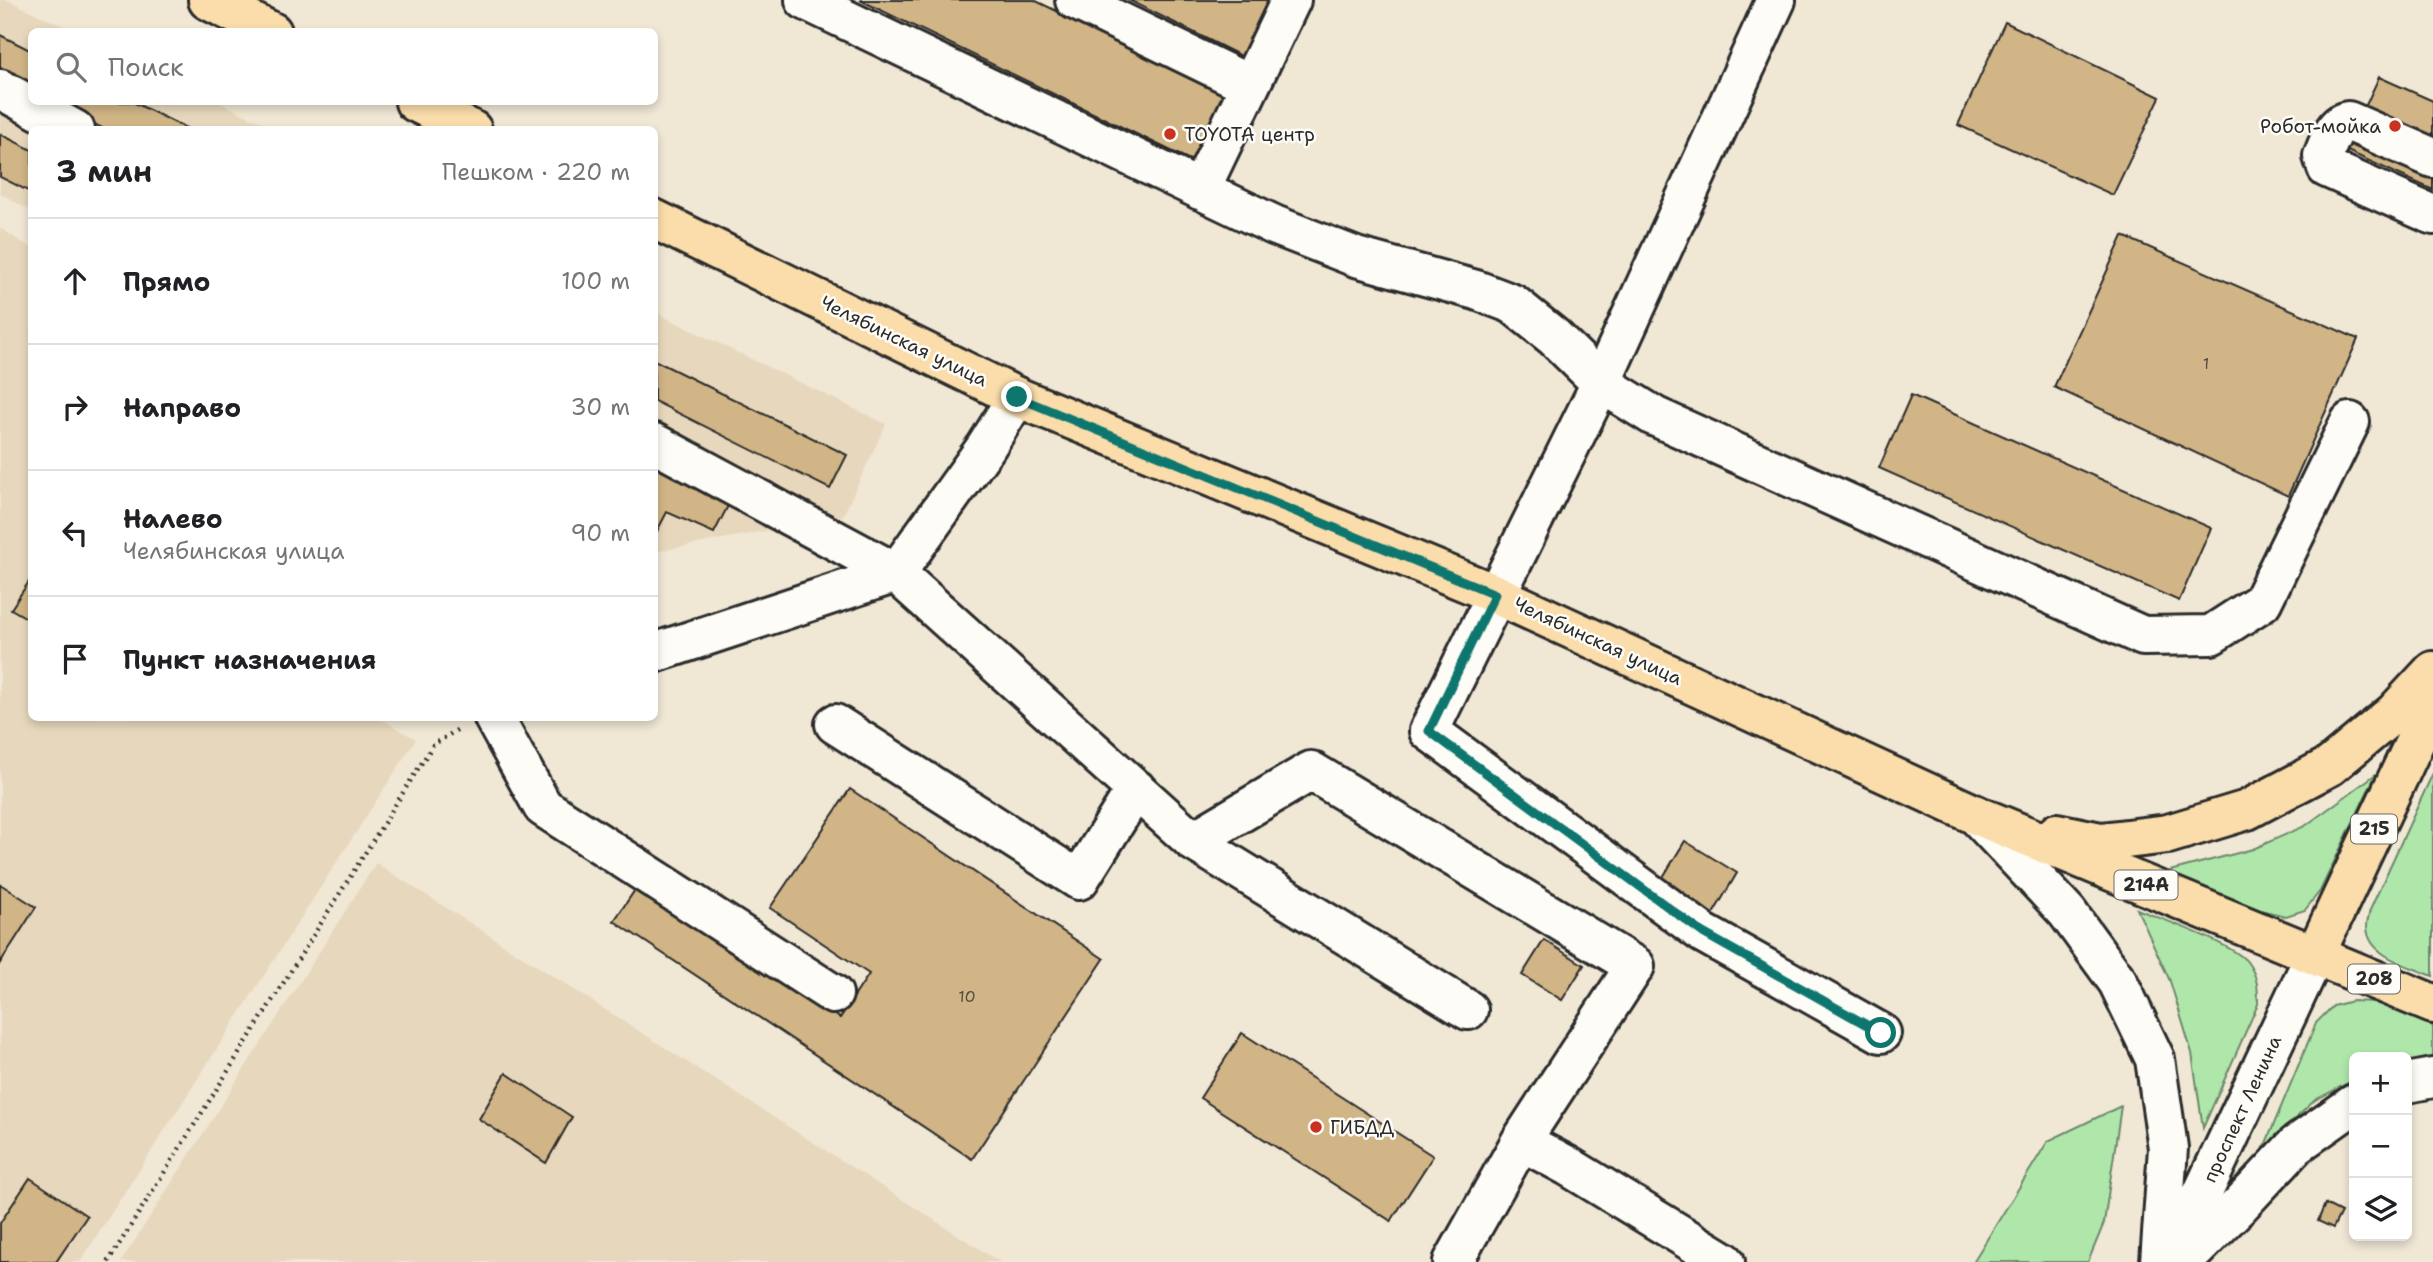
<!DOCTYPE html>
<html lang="ru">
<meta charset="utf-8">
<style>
:root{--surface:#fff;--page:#f2f2f2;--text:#202124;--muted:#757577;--line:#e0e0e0}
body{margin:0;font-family:"Shantell Sans",sans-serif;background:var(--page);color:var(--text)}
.controls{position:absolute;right:21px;bottom:21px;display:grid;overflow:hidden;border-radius:10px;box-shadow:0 4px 10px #0003}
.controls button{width:63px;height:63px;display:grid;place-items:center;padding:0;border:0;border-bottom:2px solid var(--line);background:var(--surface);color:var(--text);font:35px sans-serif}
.stop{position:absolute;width:21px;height:21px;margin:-16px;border:5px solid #0f766e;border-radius:50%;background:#fff}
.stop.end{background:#0f766e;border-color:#fff;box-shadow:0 2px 7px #0008}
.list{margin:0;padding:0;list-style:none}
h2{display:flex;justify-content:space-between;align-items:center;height:91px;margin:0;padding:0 28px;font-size:30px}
h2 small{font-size:23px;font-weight:400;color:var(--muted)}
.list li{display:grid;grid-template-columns:46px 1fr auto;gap:21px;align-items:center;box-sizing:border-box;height:126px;padding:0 28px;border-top:2px solid var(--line)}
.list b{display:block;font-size:26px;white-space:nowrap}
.list p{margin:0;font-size:23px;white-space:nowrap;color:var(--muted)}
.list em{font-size:23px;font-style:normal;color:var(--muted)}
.icon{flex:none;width:38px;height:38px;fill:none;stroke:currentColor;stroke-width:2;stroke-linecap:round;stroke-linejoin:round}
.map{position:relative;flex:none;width:2433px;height:1262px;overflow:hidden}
.search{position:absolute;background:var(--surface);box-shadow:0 4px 10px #0003;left:28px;top:28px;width:630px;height:77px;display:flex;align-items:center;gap:18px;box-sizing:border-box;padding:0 24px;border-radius:10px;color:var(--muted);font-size:26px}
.panel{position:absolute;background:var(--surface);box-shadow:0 4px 10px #0003;left:28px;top:126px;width:630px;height:595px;border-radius:10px}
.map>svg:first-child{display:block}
</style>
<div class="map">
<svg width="2433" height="1262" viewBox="0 0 2433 1262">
<rect width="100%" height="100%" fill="#f0e7d5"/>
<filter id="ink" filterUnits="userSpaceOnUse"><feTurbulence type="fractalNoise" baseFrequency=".0143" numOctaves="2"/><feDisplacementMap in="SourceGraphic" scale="14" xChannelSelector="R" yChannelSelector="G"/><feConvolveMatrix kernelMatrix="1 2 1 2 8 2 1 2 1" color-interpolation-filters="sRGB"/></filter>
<g filter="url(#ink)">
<path fill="#e7d8bd" d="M0 0H7L73 31 32 32V102H218L276 129 32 130 31 211 0 193Z
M0 228 31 248 32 718H379L416 739 80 1262H0Z
M654 312 886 424 843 516 655 552Z
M376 863 1000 1262H121Z"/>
<path fill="#afe7ab" stroke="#6d896b" stroke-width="2" d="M2433 773V976C2410 966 2368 957 2367 927 2367 921 2369 915 2370 910Z
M2376 774 2320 891 2305 910 2286 916 2260 910 2166 872 2253 849 2305 826Z
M2137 909C2161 919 2236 945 2248 963 2258 977 2258 988 2258 1004L2203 1128 2192 1053 2170 981Z
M2352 1001 2375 1002 2433 1026V1058L2407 1063V1057H2354V1080L2315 1100 2264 1148 2316 1023 2333 1006Z
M2121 1106 2104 1223 2088 1262H1973L2048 1141Z"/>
<path fill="#d1b586" stroke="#2b2b2b" stroke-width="2" d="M860 0H1034L1225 92 1192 161Z
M1129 0H1277L1247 59Z
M2005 22 2160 97 2113 195 1958 125Z
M0 35 32 51V93L0 77Z
M2379 77 2433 101V190L2345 150Z
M50 102H133L190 130H106Z
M0 134 32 150V193L0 177Z
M2123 236 2358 339 2288 496 2054 387Z
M654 360 847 455 830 489 654 401Z
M1911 395 2211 528 2179 601 1879 468Z
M654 460 732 498 714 533 667 512 654 537Z
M32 577V621L11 609Z
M850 789 1104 959 972 1159 614 921 639 884 840 1018 869 974 770 908Z
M1685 841 1737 873 1710 919 1657 887Z
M0 884 36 907 0 963Z
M1544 940 1584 965 1562 1000 1522 975Z
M1242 1033 1433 1156 1391 1221 1200 1098Z
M506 1073 572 1117 546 1163 479 1119Z
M30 1178 87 1216 56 1262H0V1223Z
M2325 1204 2341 1212 2333 1228 2318 1221Z"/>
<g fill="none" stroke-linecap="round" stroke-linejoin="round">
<g stroke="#2b2b2b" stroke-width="44">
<path id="minor" d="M805 0 1274 225 1356 257 1476 290 1513 304 1554 337 1601 383 1654 416 2143 636 2211 635 2262 602 2350 422
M1075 0 1250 85
M1776 0 1601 383 1429 731 1703 933 1881 1033
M0 89 75 130
M2433 158 2348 121C2333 123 2329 143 2323 156L2327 168 2433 215
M1200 190 1291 0
M1017 397 986 447 896 573 1193 841 1468 1010
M654 443 896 573 654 653
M494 718 543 807 833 994
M835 724 1079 880 1136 789
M1976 815 2067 912 2118 982 2155 1059 2168 1148 2160 1262
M1193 841 1311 771 1635 966 1521 1141 1453 1262
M2407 1083 2433 1078
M1521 1141 1568 1166 1725 1262
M2170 1262 2315 955
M2183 1262 2238 1207 2296 1145 2354 1104"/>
</g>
<g stroke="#2b2b2b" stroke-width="44">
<path id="major" d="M208 0 272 32
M415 102 472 130
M654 219 1017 397 1495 594 1976 815 2433 1004
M2057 833 2101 842 2168 834 2247 810 2330 766 2395 712 2433 671
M2315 955 2433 703"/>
</g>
<path stroke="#2b2b2b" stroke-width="4.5" stroke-dasharray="2 5" stroke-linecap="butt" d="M108 1262 433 745 460 728"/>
<use href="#minor" stroke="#fdfcf7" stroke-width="38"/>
<use href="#major" stroke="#faddab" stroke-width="38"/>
</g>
</g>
<g fill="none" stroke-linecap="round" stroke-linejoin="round" filter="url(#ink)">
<path stroke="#0f766e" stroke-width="9" d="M1017 397 1495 594 1429 731 1703 933 1881 1033"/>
</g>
<g fill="#c8321e" stroke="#fdfcf7" stroke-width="2.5">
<circle cx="2395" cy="126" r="7"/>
<circle cx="1170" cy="134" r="7"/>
<circle cx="1316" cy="1127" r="7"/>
</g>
<g text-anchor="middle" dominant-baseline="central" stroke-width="5" stroke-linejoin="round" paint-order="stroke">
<g font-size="16" fill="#544e42">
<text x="2206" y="363">1</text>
<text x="967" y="996">10</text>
</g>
<g fill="#fdfcf7" stroke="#6a6a68" stroke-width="2">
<rect x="2351" y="814.5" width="46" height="29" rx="5"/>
<rect x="2114.5" y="870.5" width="63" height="29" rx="5"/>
<rect x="2348" y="964.5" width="52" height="29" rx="5"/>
</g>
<g font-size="18" font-weight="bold" fill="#2b2b2b">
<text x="2374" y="829">215</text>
<text x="2146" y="885">214А</text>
<text x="2374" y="979">208</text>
</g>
<g font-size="19" fill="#2b2b2b" stroke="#fdfcf7" text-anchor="start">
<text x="2381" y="126" text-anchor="end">Робот-мойка</text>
<text x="1184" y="134">TOYOTA центр</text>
<text x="1330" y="1127">ГИБДД</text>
</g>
<g font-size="19" fill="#2b2b2b" stroke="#fdfcf7">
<text transform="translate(904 341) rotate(26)">Челябинская улица</text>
<text transform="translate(1598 641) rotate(25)">Челябинская улица</text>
<text transform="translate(2242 1109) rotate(-65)">проспект Ленина</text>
</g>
</g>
</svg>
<div class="controls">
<button>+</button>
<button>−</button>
<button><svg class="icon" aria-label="layers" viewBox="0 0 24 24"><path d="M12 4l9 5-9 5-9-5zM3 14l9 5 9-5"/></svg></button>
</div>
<div class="stop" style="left:1881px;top:1033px"></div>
<div class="stop end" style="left:1017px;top:397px"></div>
<div class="search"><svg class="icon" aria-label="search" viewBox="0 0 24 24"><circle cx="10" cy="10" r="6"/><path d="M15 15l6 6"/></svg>Поиск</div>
<section class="panel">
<h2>3 мин<small>Пешком · 220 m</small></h2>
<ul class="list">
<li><svg class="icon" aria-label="ahead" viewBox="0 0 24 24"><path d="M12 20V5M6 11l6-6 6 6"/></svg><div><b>Прямо</b></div><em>100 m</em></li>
<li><svg class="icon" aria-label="right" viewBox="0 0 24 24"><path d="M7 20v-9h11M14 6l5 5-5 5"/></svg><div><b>Направо</b></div><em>30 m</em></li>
<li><svg class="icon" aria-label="left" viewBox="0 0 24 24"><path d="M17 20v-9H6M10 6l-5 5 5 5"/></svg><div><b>Налево</b><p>Челябинская улица</p></div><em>90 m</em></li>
<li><svg class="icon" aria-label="arrive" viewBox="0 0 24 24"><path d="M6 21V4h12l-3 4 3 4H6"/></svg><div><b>Пункт назначения</b></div></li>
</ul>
</section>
</div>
